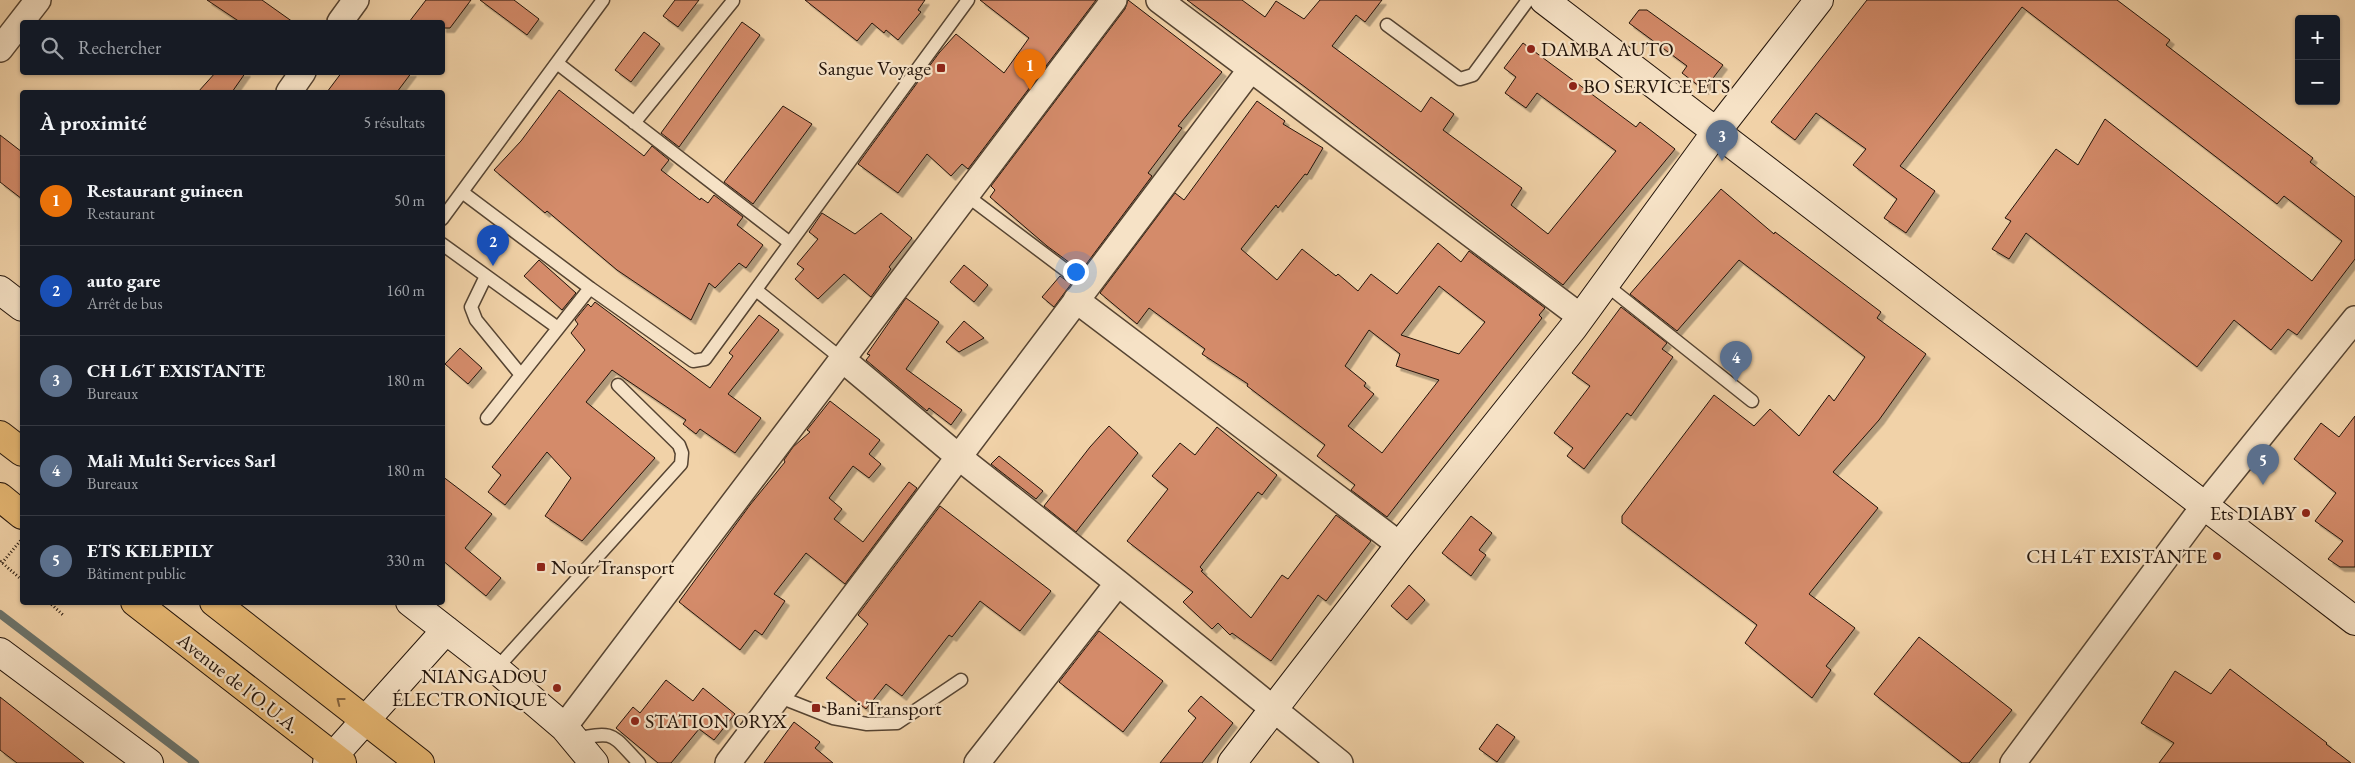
<!DOCTYPE html>
<html lang="fr">
<meta charset="utf-8">
<style>
:root{--surface:#171b24;--page:#20242c;--text:#f1f3f6;--muted:#9ea1a6;--line:#363941;--accent:#c59692}
body{margin:0;font-family:"EB Garamond",serif;background:var(--page);color:var(--text)}
.controls{position:absolute;right:15px;top:15px;display:grid;overflow:hidden;border-radius:5px;box-shadow:0 1px 4px #0004}
.controls button{width:45px;height:45px;display:grid;place-items:center;padding:0;border:0;border-bottom:1px solid var(--line);background:var(--surface);color:var(--text);font:25px sans-serif}
.you{position:absolute;left:1075px;top:271px;width:18px;height:18px;margin:-12px;border:4px solid #fff;border-radius:50%;background:#1a73e8;box-shadow:0 0 0 8px #1a73e833}
.badge{display:grid;place-items:center;width:32px;height:32px;border-radius:50%;background:var(--accent);color:#fff;font-size:16px;font-weight:700}
.pin{position:absolute;translate:-50% -41px;filter:drop-shadow(0 1px 2px #0008)}
.pin::after{content:'';position:absolute;top:26px;width:18px;height:15px;background:inherit;clip-path:polygon(0 0,100% 0,50% 100%)}
.list{margin:0;padding:0;list-style:none}
h2{display:flex;justify-content:space-between;align-items:center;height:65px;margin:0;padding:0 20px;font-size:21px}
h2 small{font-size:16px;font-weight:400;color:var(--muted)}
.list li{display:grid;grid-template-columns:32px 1fr auto;gap:15px;align-items:center;box-sizing:border-box;height:90px;padding:0 20px;border-top:1px solid var(--line)}
.list b{display:block;font-size:19px;white-space:nowrap}
.list p{margin:0;font-size:16px;white-space:nowrap;color:var(--muted)}
.list em{font-size:16px;font-style:normal;color:var(--muted)}
.icon{flex:none;width:28px;height:28px;fill:none;stroke:currentColor;stroke-width:2;stroke-linecap:round;stroke-linejoin:round}
.map{position:relative;flex:none;width:2355px;height:763px;overflow:hidden}
.search{position:absolute;background:var(--surface);box-shadow:0 1px 4px #0004;left:20px;top:20px;width:425px;height:55px;display:flex;align-items:center;gap:12px;box-sizing:border-box;padding:0 18px;border-radius:5px;color:var(--muted);font-size:19px}
.panel{position:absolute;background:var(--surface);box-shadow:0 1px 4px #0004;left:20px;top:90px;width:425px;height:515px;border-radius:5px}
.map>svg:first-child{display:block}
</style>
<div class="map">
<svg width="2355" height="763" viewBox="0 0 2355 763">
<defs>
<filter id="shadow"><feDropShadow dx="4.5" dy="4.5" stdDeviation="0" flood-color="#0004"/></filter>
</defs>
<rect width="100%" height="100%" fill="#f1d2a8"/>
<filter id="stains"><feTurbulence type="fractalNoise" baseFrequency=".004" numOctaves="4"/><feColorMatrix values="0 0 0 0 .2 0 0 0 0 .09 0 0 0 0 .02 0 0 0 .5 -.17"/></filter>
<radialGradient id="worn" r=".72"><stop offset=".6" stop-color="#630" stop-opacity="0"/><stop offset="1" stop-color="#630" stop-opacity=".3"/></radialGradient>
<g fill="none" stroke-linecap="round" stroke-linejoin="round">
<path stroke="#6c756d" stroke-width="8" d="M0 614 195 763"/>
</g>
<path fill="#d48b6a" stroke="#23140a" fill-rule="evenodd" filter="url(#shadow)" d="M207 0H262L293 22H240Z
M426 0H471L450 28H442V22H409Z
M480 0H514L539 19 527 35Z
M675 0H699L678 27 663 16Z
M805 0H925L918 10 921 12 898 40 886 30 884 33 872 23 857 41Z
M980 0H1096L968 169 962 164 951 176 927 154 898 193 858 164 939 53 956 34 1004 73 1029 38Z
M1128 0 1222 72 1178 126 1182 128 1148 173 1152 176 1081 271 1047 246 990 197 995 190 991 186 1125 9Z
M1187 0H1242L1265 17 1276 1 1304 19 1320 0H1382L1365 22 1356 15 1332 46 1421 112 1431 97 1454 114 1443 130 1522 188 1511 205 1548 234 1616 151 1537 93 1526 108 1505 93 1516 77 1504 68 1523 43 1636 127 1640 122 1675 149 1563 285 1305 87Z
M1867 0H2117L2170 40 2166 45 2313 158 2310 162 2355 197V259L2297 335 2288 329 2271 350 2234 320 2197 367 2026 233 2009 259 1992 249 2011 221 2005 218 2056 149 2078 165 2105 119 2312 281 2342 241 2284 196 2277 204 2022 7 1900 166 1935 191 1906 233 1884 218 1897 199 1853 165 1866 149 1816 113 1795 140 1771 122Z
M1639 10H1647L1723 65 1704 90 1682 73 1687 66 1629 23Z
M742 22 760 35 679 147 661 133Z
M644 32 660 44 631 82 615 70Z
M216 72H246L232 92H198Z
M342 72H412L397 92H327Z
M559 90 644 156 652 146 669 160 661 170 700 200 701 198 708 203 714 195 743 217 737 225 763 245 746 268 739 263 715 288 709 283 691 320 617 270 547 211 545 213 494 170 521 141Z
M1257 101 1285 121 1283 124 1323 148 1307 175 1305 174 1278 208 1276 205 1241 249 1277 280 1302 249 1336 276 1338 274 1358 291 1371 274 1397 294 1438 243 1461 262 1469 251 1545 308 1539 315 1542 318 1387 517 1351 490 1355 485 1317 456 1325 445 1247 386 1248 384 1202 354 1205 349 1149 308 1137 324 1100 293 1175 193 1184 200ZM1439 286 1485 322 1459 354 1401 335ZM1369 330 1400 354 1396 366 1439 380 1382 453 1348 426 1374 394 1364 386 1366 383 1345 366Z
M783 106 812 124 753 204 724 182Z
M0 135 22 152V199L0 182Z
M1721 189 1774 234 1775 232 1881 312 1877 318 1926 354 1879 420 1833 472 1878 508 1809 594 1855 628 1826 666 1831 670 1812 698 1745 643 1757 625 1622 523V516L1714 395 1754 426 1770 409 1799 436 1829 395 1834 401 1865 357 1739 260 1677 331 1630 294Z
M822 213 855 234 881 213 912 238 889 267 891 269 871 297 844 274 818 299 795 279 804 269 797 264 818 239 809 232Z
M539 260 576 293 562 310 524 276Z
M964 265 988 285 974 302 950 282Z
M1060 276 1071 284 1054 307 1042 297Z
M906 298 939 322 906 369 962 410 951 425 929 408 927 411 866 360 870 355 867 354Z
M595 302 710 388 733 356 729 353 759 315 779 330 728 394 761 418 735 453 700 429 696 434 683 424 686 420 612 370 586 402 655 458 582 541 545 516 571 478 547 452 505 505 488 492 501 475 492 467 585 350 571 333 578 324 575 320 588 304 591 307Z
M1621 307 1667 343 1662 349 1673 357 1631 416 1627 413 1584 469 1567 456 1573 448 1554 433 1590 386 1572 373Z
M964 321 984 338 959 352 946 342Z
M460 348 482 368 468 384 445 364Z
M830 401 880 440 869 454 881 464 869 478 853 466 829 498 842 509 834 519 863 542 909 482 917 488 845 584 806 553 774 594 785 601 762 635 755 630 740 650 679 602 750 505 785 462 784 460 793 447 810 432 807 430Z
M2355 416V567H2340L2328 559 2343 541 2315 521 2336 493 2294 459 2321 423 2339 437Z
M1109 426 1138 453 1076 532 1044 506 1090 447Z
M1217 427 1277 475 1262 495 1258 492 1200 567 1203 570 1201 571 1251 618 1282 575 1288 579 1336 515 1371 541 1326 601 1318 595 1271 661 1232 633 1230 635 1218 623 1212 629 1183 602 1193 592 1127 541 1168 489 1152 476 1180 443 1195 455Z
M999 456 1043 491 1036 499 991 464Z
M442 476 492 514 465 548 501 578 486 596 442 560Z
M940 506 1051 591 1020 631 980 601 952 637 949 635 902 696 886 684 866 709 826 678 868 624 858 615Z
M1471 516 1492 533 1479 550 1486 555 1471 576 1442 553Z
M1409 585 1425 600 1407 620 1391 606Z
M1099 631 1163 681 1123 732 1059 682Z
M1919 637 2012 710 1969 763H1962L1874 694Z
M2230 669 2327 743 2326 744 2351 763H2159L2174 743 2141 723 2175 671 2211 694Z
M666 680 693 701 703 688 735 714 714 740 699 729 671 763H658L616 728 633 707 640 713Z
M1201 696 1233 723 1202 763H1160L1196 718 1188 711Z
M0 697 84 763H17L0 750Z
M794 722 820 742 815 748 833 763H764Z
M1497 724 1515 737 1497 762 1479 749Z"/>
<g fill="none" stroke-linecap="round" stroke-linejoin="round">
<g stroke="#564432" stroke-width="15">
<path id="lane" d="M1387 25 1460 79 1473 75 1528 0
M557 63 790 243
M634 123 733 1
M462 192 590 288 693 361 705 359 968 0
M966 195 1088 287
M442 219 603 0
M442 244 558 328
M486 276 471 307 476 320 521 375
M1605 284 1752 401
M756 290 842 359
M487 418 590 288
M496 669 681 464 682 453 679 445 618 385
M777 696 833 718 867 724 897 723 961 680
M574 739C616 731 610 733 639 763"/>
</g>
<g stroke="#564432" stroke-width="28">
<path id="street" d="M1159 0 1581 317
M340 22 356 0
M0 49 38 0
M289 92 303 72
M1076 300 1400 545
M842 359 960 458 1118 583 1340 763
M564 727 1114 0
M728 763 1251 69
M977 763 1118 583
M2013 763 2204 506 2355 319"/>
</g>
<g stroke="#23140a" stroke-width="30">
<path id="secondary" d="M1544 0 2355 621
M0 290 22 307
M410 602 496 669 564 727 594 763
M0 652 149 763
M327 763 446 630
M1232 763 1400 545 1573 328 1716 132 1819 0"/>
</g>
<g stroke="#23140a" stroke-width="30">
<path id="highway" d="M0 435 22 452
M0 497 22 515
M135 602 342 763
M214 602 420 763"/>
</g>
<path stroke="#23140a" stroke-width="3" stroke-dasharray="1 2.5" stroke-linecap="butt" d="M0 561 22 580
M2 563 21 540
M49 602 63 615"/>
<use href="#lane" stroke="#f6e2c6" stroke-width="12"/>
<use href="#street" stroke="#f6e2c6" stroke-width="25"/>
<use href="#secondary" stroke="#f6e2c6" stroke-width="28"/>
<use href="#highway" stroke="#e8b974" stroke-width="28"/>
</g>
<defs><path id="oneway-chevron" d="M-2-3.5L2.5 0L-2 3.5" fill="none" stroke-width="1.6" stroke-linecap="round" stroke-linejoin="round" transform="scale(1.25)"/></defs>
<use stroke="#86663f" href="#oneway-chevron" transform="translate(340 701) rotate(-142)"/>
<g fill="#8f2418" stroke="#f6e2c6" stroke-width="2">
<circle cx="1531" cy="49" r="5"/>
<rect x="936" y="63" width="10" height="10" rx="2.5"/>
<circle cx="1573" cy="86" r="5"/>
<circle cx="2306" cy="513" r="5"/>
<circle cx="2217" cy="556" r="5"/>
<rect x="536" y="562" width="10" height="10" rx="2.5"/>
<circle cx="557" cy="688" r="5"/>
<rect x="811" y="703" width="10" height="10" rx="2.5"/>
<circle cx="635" cy="721" r="5"/>
</g>
<g text-anchor="middle" dominant-baseline="central" stroke-width="4.5" stroke-linejoin="round" paint-order="stroke">
<g font-size="20" fill="#23140a" stroke="#f6e2c6" text-anchor="start">
<text x="1541" y="49">DAMBA AUTO</text>
<text x="931" y="68" text-anchor="end">Sangue Voyage</text>
<text x="1583" y="86">BO SERVICE ETS</text>
<text x="2296" y="513" text-anchor="end">Ets DIABY</text>
<text x="2207" y="556" text-anchor="end">CH L4T EXISTANTE</text>
<text x="551" y="567">Nour Transport</text>
<text x="547" y="676" text-anchor="end">NIANGADOU<tspan x="547" dy="23">ÉLECTRONIQUE</tspan></text>
<text x="826" y="708">Bani Transport</text>
<text x="645" y="721">STATION ORYX</text>
</g>
<g font-size="20" fill="#23140a" stroke="#f6e2c6">
<text transform="translate(239 683) rotate(38)">Avenue de l'O.U.A.</text>
</g>
</g>
<rect width="100%" height="100%" filter="url(#stains)"/>
<rect width="100%" height="100%" fill="url(#worn)"/>
</svg>
<div class="controls">
<button>+</button>
<button>−</button>
</div>
<div class="you"></div>
<div class="pin badge" style="left:1030px;top:90px;background:#e8710a">1</div>
<div class="pin badge" style="left:493px;top:266px;background:#1a4fb4">2</div>
<div class="pin badge" style="left:1722px;top:161px;background:#5c6f8a">3</div>
<div class="pin badge" style="left:1736px;top:382px;background:#5c6f8a">4</div>
<div class="pin badge" style="left:2263px;top:485px;background:#5c6f8a">5</div>
<div class="search"><svg class="icon" aria-label="search" viewBox="0 0 24 24"><circle cx="10" cy="10" r="6"/><path d="M15 15l6 6"/></svg>Rechercher</div>
<section class="panel">
<h2>À proximité<small>5 résultats</small></h2>
<ul class="list">
<li><span class="badge" style="background:#e8710a">1</span><div><b>Restaurant guineen</b><p>Restaurant</p></div><em>50 m</em></li>
<li><span class="badge" style="background:#1a4fb4">2</span><div><b>auto gare</b><p>Arrêt de bus</p></div><em>160 m</em></li>
<li><span class="badge" style="background:#5c6f8a">3</span><div><b>CH L6T EXISTANTE</b><p>Bureaux</p></div><em>180 m</em></li>
<li><span class="badge" style="background:#5c6f8a">4</span><div><b>Mali Multi Services Sarl</b><p>Bureaux</p></div><em>180 m</em></li>
<li><span class="badge" style="background:#5c6f8a">5</span><div><b>ETS KELEPILY</b><p>Bâtiment public</p></div><em>330 m</em></li>
</ul>
</section>
</div>
